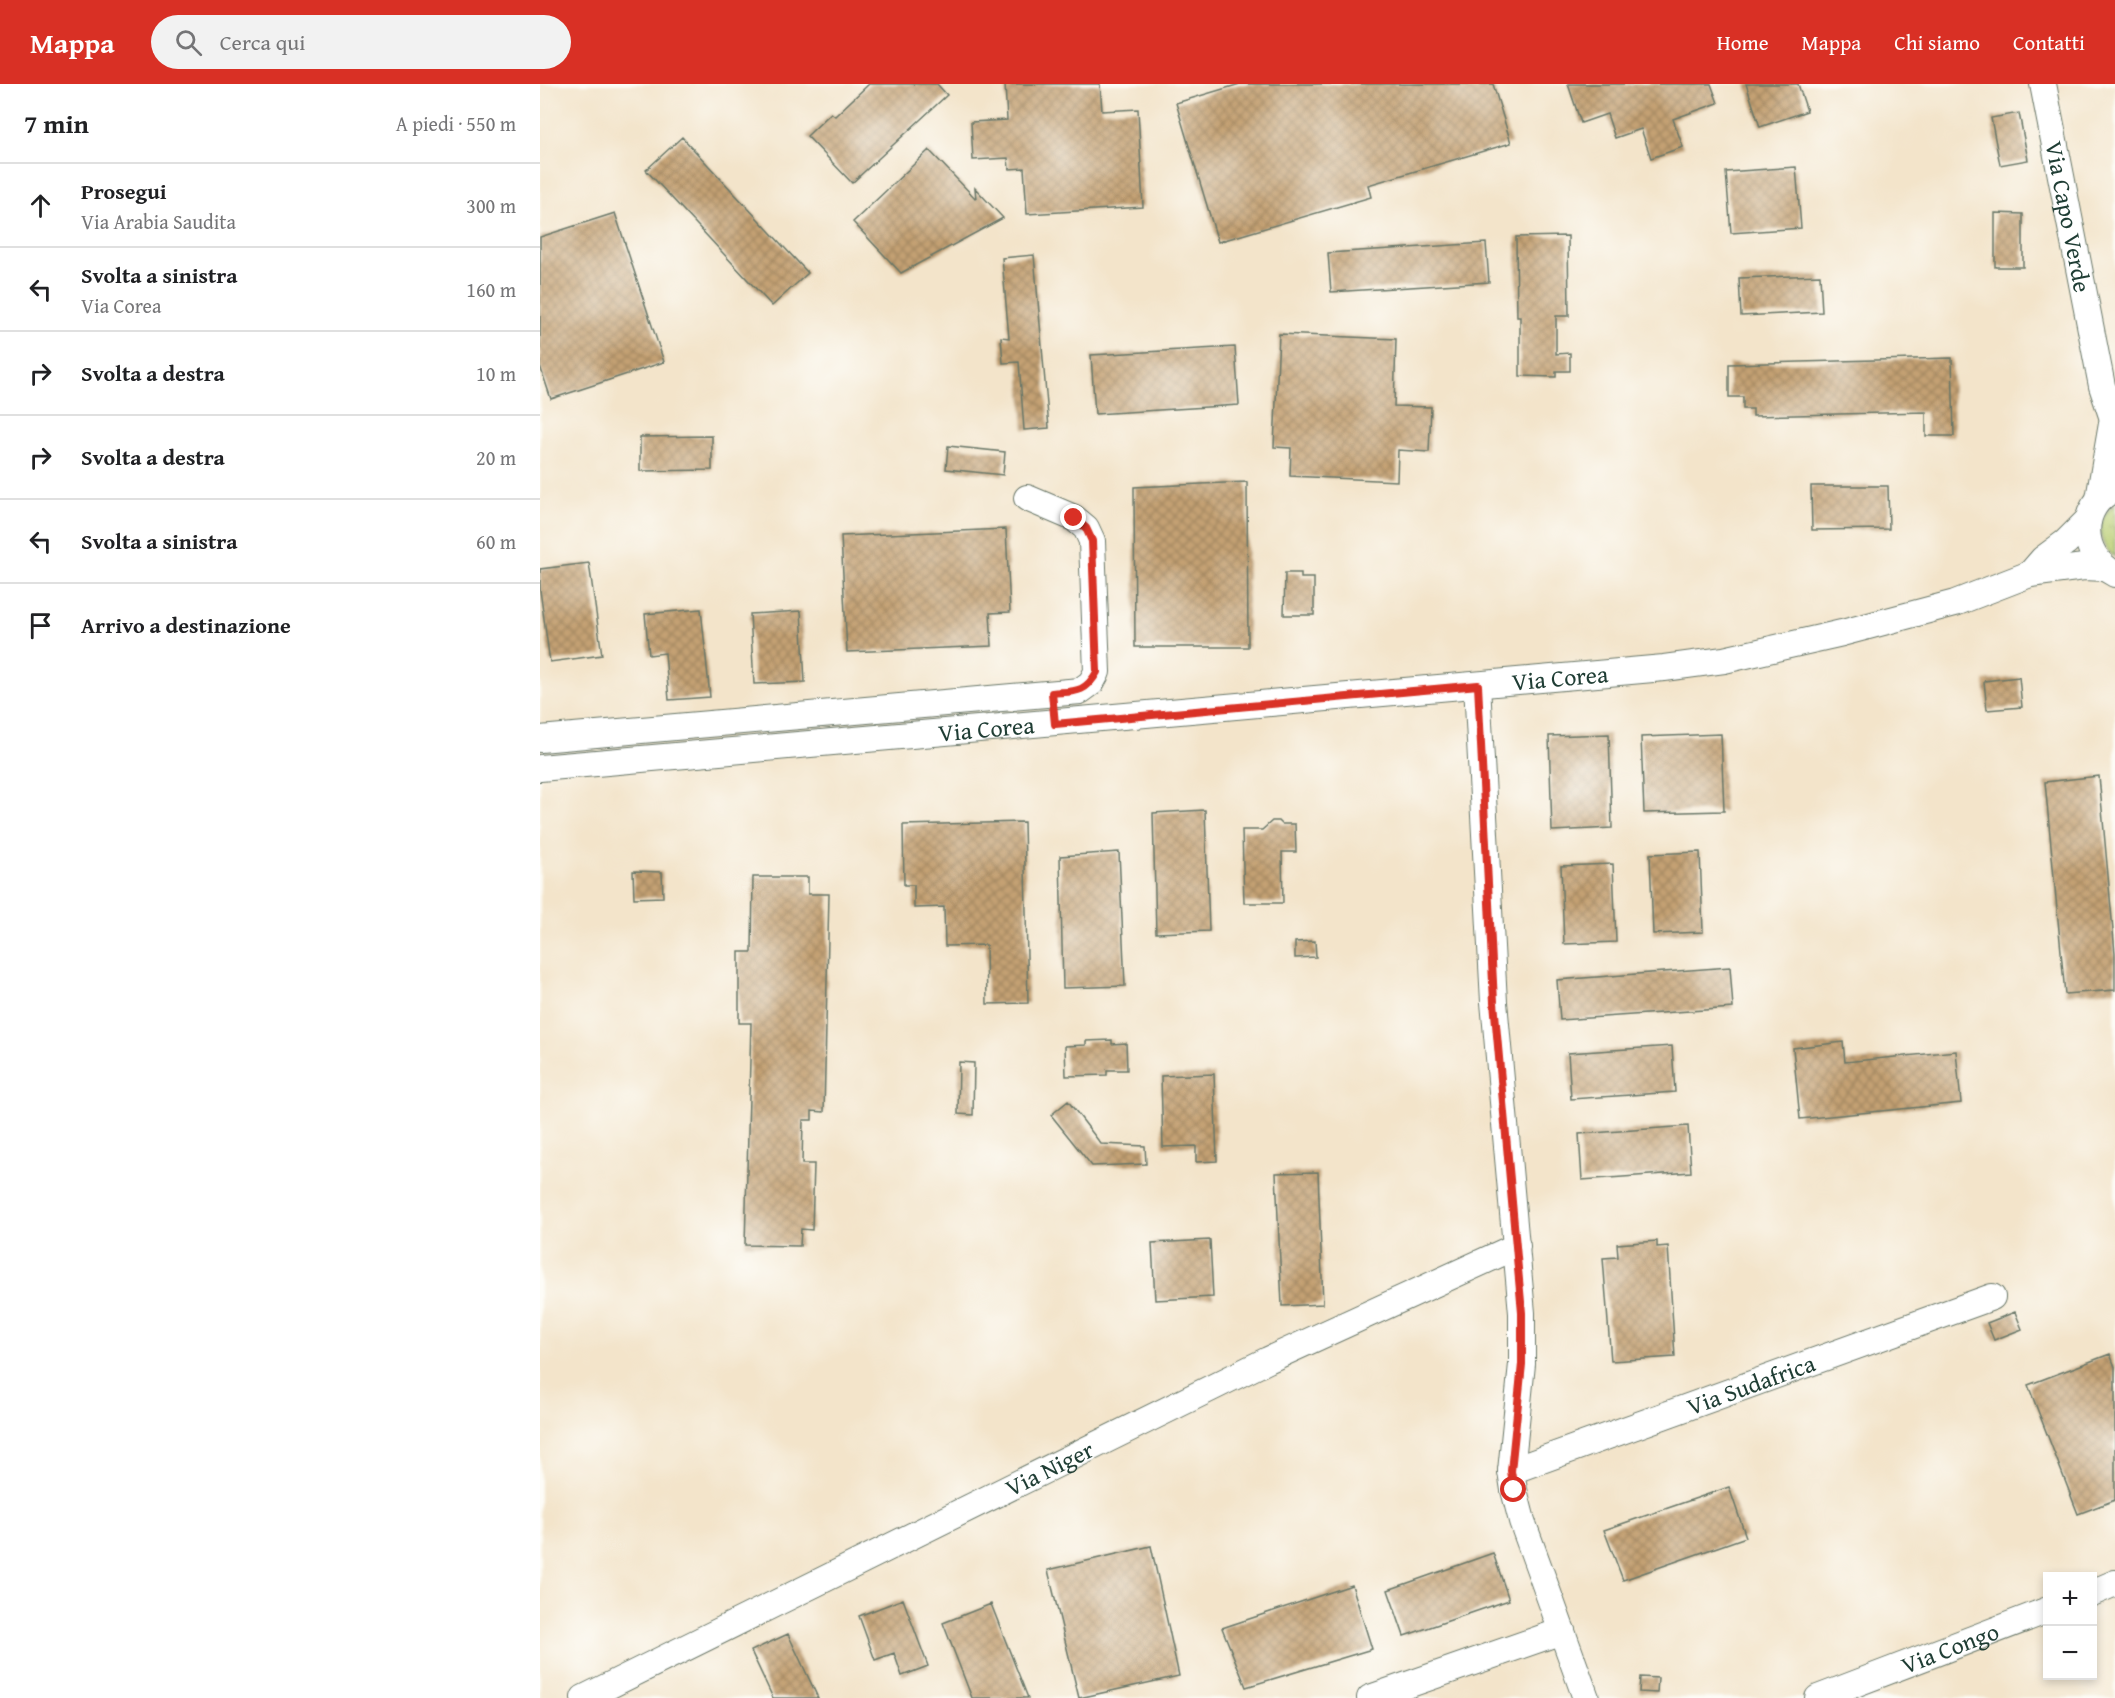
<!DOCTYPE html>
<html lang="it">
<meta charset="utf-8">
<style>
:root{--surface:#fff;--page:#f2f2f2;--text:#202124;--muted:#757577;--line:#e0e0e0;--accent:#d93025}
body{margin:0;font-family:"Gentium Book Plus",serif;background:var(--page);color:var(--text)}
.controls{position:absolute;right:18px;bottom:18px;display:grid;overflow:hidden;border-radius:0px;box-shadow:0 3px 9px #0003}
.controls button{width:54px;height:54px;display:grid;place-items:center;padding:0;border:0;border-bottom:2px solid var(--line);background:var(--surface);color:var(--text);font:30px sans-serif}
.stop{position:absolute;width:18px;height:18px;margin:-14px;border:4px solid #d93025;border-radius:50%;background:#fff}
.stop.end{background:#d93025;border-color:#fff;box-shadow:0 2px 6px #0008}
.list{margin:0;padding:0;list-style:none}
h2{display:flex;justify-content:space-between;align-items:center;height:78px;margin:0;padding:0 24px;font-size:26px}
h2 small{font-size:20px;font-weight:400;color:var(--muted)}
.list li{display:grid;grid-template-columns:39px 1fr auto;gap:18px;align-items:center;box-sizing:border-box;height:84px;padding:0 24px;border-top:2px solid var(--line)}
.list b{display:block;font-size:22px;white-space:nowrap}
.list p{margin:0;font-size:20px;white-space:nowrap;color:var(--muted)}
.list em{font-size:20px;font-style:normal;color:var(--muted)}
.icon{flex:none;width:33px;height:33px;fill:none;stroke:currentColor;stroke-width:2;stroke-linecap:round;stroke-linejoin:round}
.map{position:relative;flex:none;width:1575px;height:1614px;overflow:hidden}
header{display:flex;align-items:center;gap:36px;box-sizing:border-box;height:84px;padding:0 30px;background:var(--accent);color:#fff}
header strong{font-size:28px}
nav{display:flex;gap:33px;margin-inline-start:auto;font-size:21px}
.search{width:420px;height:54px;background:var(--page);display:flex;align-items:center;gap:15px;box-sizing:border-box;padding:0 21px;border-radius:33px;color:var(--muted);font-size:22px}
main{display:flex}
aside{flex:1;background:var(--surface)}
.map>svg:first-child{display:block}
</style>
<header>
<strong>Mappa</strong>
<div class="search"><svg class="icon" aria-label="search" viewBox="0 0 24 24"><circle cx="10" cy="10" r="6"/><path d="M15 15l6 6"/></svg>Cerca qui</div>
<nav><a>Home</a><a>Mappa</a><a>Chi siamo</a><a>Contatti</a></nav>
</header>
<main>
<aside>
<h2>7 min<small>A piedi · 550 m</small></h2>
<ul class="list">
<li><svg class="icon" aria-label="ahead" viewBox="0 0 24 24"><path d="M12 20V5M6 11l6-6 6 6"/></svg><div><b>Prosegui</b><p>Via Arabia Saudita</p></div><em>300 m</em></li>
<li><svg class="icon" aria-label="left" viewBox="0 0 24 24"><path d="M17 20v-9H6M10 6l-5 5 5 5"/></svg><div><b>Svolta a sinistra</b><p>Via Corea</p></div><em>160 m</em></li>
<li><svg class="icon" aria-label="right" viewBox="0 0 24 24"><path d="M7 20v-9h11M14 6l5 5-5 5"/></svg><div><b>Svolta a destra</b></div><em>10 m</em></li>
<li><svg class="icon" aria-label="right" viewBox="0 0 24 24"><path d="M7 20v-9h11M14 6l5 5-5 5"/></svg><div><b>Svolta a destra</b></div><em>20 m</em></li>
<li><svg class="icon" aria-label="left" viewBox="0 0 24 24"><path d="M17 20v-9H6M10 6l-5 5 5 5"/></svg><div><b>Svolta a sinistra</b></div><em>60 m</em></li>
<li><svg class="icon" aria-label="arrive" viewBox="0 0 24 24"><path d="M6 21V4h12l-3 4 3 4H6"/></svg><div><b>Arrivo a destinazione</b></div></li>
</ul>
</aside>
<div class="map">
<svg width="1575" height="1614" viewBox="0 0 1575 1614">
<defs>
<pattern id="grass-tufts" width="24" height="20" patternUnits="userSpaceOnUse" patternTransform="scale(1.5)"><rect width="24" height="20" fill="#b9ce72"/><path d="M3 7l-1-3M5 7V3M7 7l1-3M15 17l-1-3M17 17v-4M19 17l1-3" fill="none" stroke="#96a85e"/></pattern>
<pattern id="building-cross-hatch" width="8" height="8" patternUnits="userSpaceOnUse" patternTransform="scale(1.5)"><rect width="8" height="8" fill="#c4a173"/><path d="M0 0l8 8M0 8l8-8" fill="none" stroke="#9f845f"/></pattern>
</defs>
<rect width="100%" height="100%" fill="#fdfcf7"/>
<filter id="ink" filterUnits="userSpaceOnUse"><feTurbulence type="fractalNoise" baseFrequency=".0167" numOctaves="2"/><feDisplacementMap in="SourceGraphic" scale="12" xChannelSelector="R" yChannelSelector="G"/><feConvolveMatrix kernelMatrix="1 2 1 2 8 2 1 2 1" color-interpolation-filters="sRGB"/></filter>
<filter id="wash" filterUnits="userSpaceOnUse"><feTurbulence type="fractalNoise" baseFrequency=".008" numOctaves="4" result="noise"/><feDisplacementMap in="SourceGraphic" scale="24" xChannelSelector="R" yChannelSelector="G"/><feGaussianBlur stdDeviation="1.35" result="paint"/><feColorMatrix in="noise" values="0 0 0 0 0 0 0 0 0 0 0 0 0 0 0 0 0 1.4 0 .05"/><feComposite in="paint" operator="in"/></filter>
<g filter="url(#wash)">
<rect width="100%" height="100%" fill="#f3e4ca"/>
<path fill="url(#grass-tufts)" stroke="#6c8653" stroke-width="1.5" d="M1575 420V473C1556 459 1556 435 1575 420Z"/>
<g id="blocks">
<path fill="url(#building-cross-hatch)" d="M329 0H397L407 11 312 99 267 52 291 29 295 32Z
M465 0H560L562 27 598 25 603 123 487 130 484 84 469 85 468 74 433 76 431 38 467 36Z
M700 0H953L971 59 828 101 831 113 678 158 636 19Z
M1028 0H1171L1178 19 1133 35 1143 63 1111 74 1101 45 1075 54 1067 30 1041 39Z
M1206 0H1258L1267 27 1220 43Z
M1479 29 1488 76 1460 81 1451 34Z
M142 53 268 189 232 222 106 86Z
M389 66 436 115 435 104 463 134 361 189 313 138Z
M1256 83 1261 144 1191 149 1186 88Z
M75 129 124 278 11 315 0 282V153Z
M1455 129 1483 130V183H1455Z
M1028 152 1029 232H1016V270L1030 269V287H1016V293L980 292V233H977L976 153Z
M946 159 949 198 791 208 788 169Z
M494 171 509 344 484 346 479 278 463 279 461 253 469 254 462 174Z
M1280 191 1282 228 1201 232 1199 194Z
M739 250 856 255 854 322 891 323 889 368 858 366 857 397 750 392 751 364 734 363Z
M695 263 699 321 555 330 551 271Z
M1412 274 1414 352H1386V328L1213 332V325H1203V313H1189V280Z
M172 352V386L100 387V353Z
M408 362 465 368 463 391 406 385Z
M707 398 708 563H595L594 403Z
M1271 402H1348L1349 445 1272 446Z
M466 445 470 528 450 529 452 562 307 568 301 452Z
M49 479 62 571 10 578 0 506V485Z
M745 489H761V494H774V531H744Z
M161 525 170 613 129 616 125 569 109 571 105 530Z
M261 527 265 598 214 600 210 530Z
M1479 593 1482 623 1447 626 1444 597Z
M1069 650 1072 744 1012 747 1009 652Z
M1181 650 1184 727 1104 729 1101 653Z
M1559 692 1575 869V906L1525 910 1505 698Z
M665 726 669 847 616 849 613 729Z
M732 737H739L742 740H755L756 768H742L743 819H704L702 746H722Z
M484 738 488 919 447 920 446 861 405 862 404 823 374 824V801H364L363 741Z
M579 768 585 902 523 904 520 772Z
M1160 768 1163 848 1113 850 1110 770Z
M1073 780 1076 858 1024 860 1021 782Z
M93 787 122 788 123 813 94 814Z
M213 793H268V810H289L284 1028 272 1027V1036H263L262 1080H274L272 1146 261 1145 260 1162 205 1161 211 939H199V868H212Z
M775 857 776 873 755 874V858Z
M1190 883 1193 924 1020 936 1017 896Z
M572 956V960L586 959 587 986H567V991L526 992 525 962 546 961V957Z
M1303 958 1305 978 1416 967 1421 1019 1260 1035 1253 964Z
M1132 962 1135 1008 1031 1015 1028 969Z
M419 978 434 979 433 1031 418 1030Z
M674 990 677 1077 656 1078V1062L623 1063 621 992Z
M528 1017 561 1060 605 1062 606 1080 552 1082 511 1031Z
M1148 1042 1151 1088 1042 1096 1039 1050Z
M778 1088 783 1220 742 1222 736 1089Z
M670 1156 673 1213 615 1216 612 1159Z
M1117 1157V1163L1128 1162 1135 1273 1071 1277 1063 1174 1078 1173 1077 1160Z
M1475 1228 1482 1245 1454 1256 1447 1239Z
M1570 1270 1575 1283V1416L1538 1430 1488 1301Z
M1189 1403 1206 1453 1083 1496 1064 1446Z
M611 1462 639 1592 539 1614 508 1486Z
M953 1469 969 1516 864 1552 848 1506Z
M812 1501 832 1565 706 1603 682 1544Z
M363 1515 388 1582 362 1592 354 1569 335 1576 319 1532Z
M451 1520 488 1614H432L403 1539Z
M248 1550 278 1614H233L211 1567Z
M1100 1593 1118 1594 1117 1609 1099 1608Z"/>
</g>
</g>
<g filter="url(#ink)">
<use href="#blocks" fill-opacity="0" stroke="#697768" stroke-width="1.5"/>
<g fill="none" stroke-linecap="round" stroke-linejoin="round">
<g stroke="#697768" stroke-width="28">
<g id="minor">
<path id="s1" d="M1503 0 1562 302 1575 341"/>
<path d="M1559 415 1573 334"/>
<path d="M1490 490 1503 475 1526 458 1548 436"/>
<path d="M1575 490C1539 472 1537 421 1575 405"/>
<path d="M937 601 954 918 982 1229V1280L971 1387 974 1406 982 1437 1046 1614"/>
<path d="M0 655 540 607 551 599 557 588 552 457 546 444 534 434 487 414"/>
<path id="s2" d="M0 684 1124 584 1184 576 1302 549 1415 519 1490 490 1544 483 1565 484"/>
<path id="s3" d="M971 1387 1452 1213"/>
<path d="M1552 1509 1575 1499"/>
<path id="s4" d="M44 1614 728 1276 977 1162"/>
<path d="M830 1614 1022 1547"/>
<path id="s5" d="M1278 1614 1508 1526"/>
</g>
</g>
<use href="#minor" stroke="#fff" stroke-width="26"/>
</g>
</g>
<g fill="none" stroke-linecap="round" stroke-linejoin="round" filter="url(#ink)">
<path stroke="#d93025" stroke-width="8" d="M534 434 546 444 552 457 557 588C545 610 534 607 512 609L515 640 938 601 954 918 982 1229V1280L971 1387 974 1406"/>
</g>
<g text-anchor="middle" dominant-baseline="central" stroke-width="4.5" stroke-linejoin="round" paint-order="stroke">
<g font-size="24" fill="#1f3d34" stroke="#fdfcf7">
<text stroke="none"><textPath href="#s1" startOffset="135">Via Capo Verde</textPath></text>
<text stroke="none"><textPath href="#s2" startOffset="1024">Via Corea</textPath></text>
<text stroke="none"><textPath href="#s2" startOffset="448">Via Corea</textPath></text>
<text stroke="none"><textPath href="#s3" startOffset="255">Via Sudafrica</textPath></text>
<text stroke="none"><textPath href="#s4" startOffset="519">Via Niger</textPath></text>
<text stroke="none"><textPath href="#s5" startOffset="141">Via Congo</textPath></text>
</g>
</g>
</svg>
<div class="controls">
<button>+</button>
<button>−</button>
</div>
<div class="stop" style="left:974px;top:1406px"></div>
<div class="stop end" style="left:534px;top:434px"></div>
</div>
</main>
